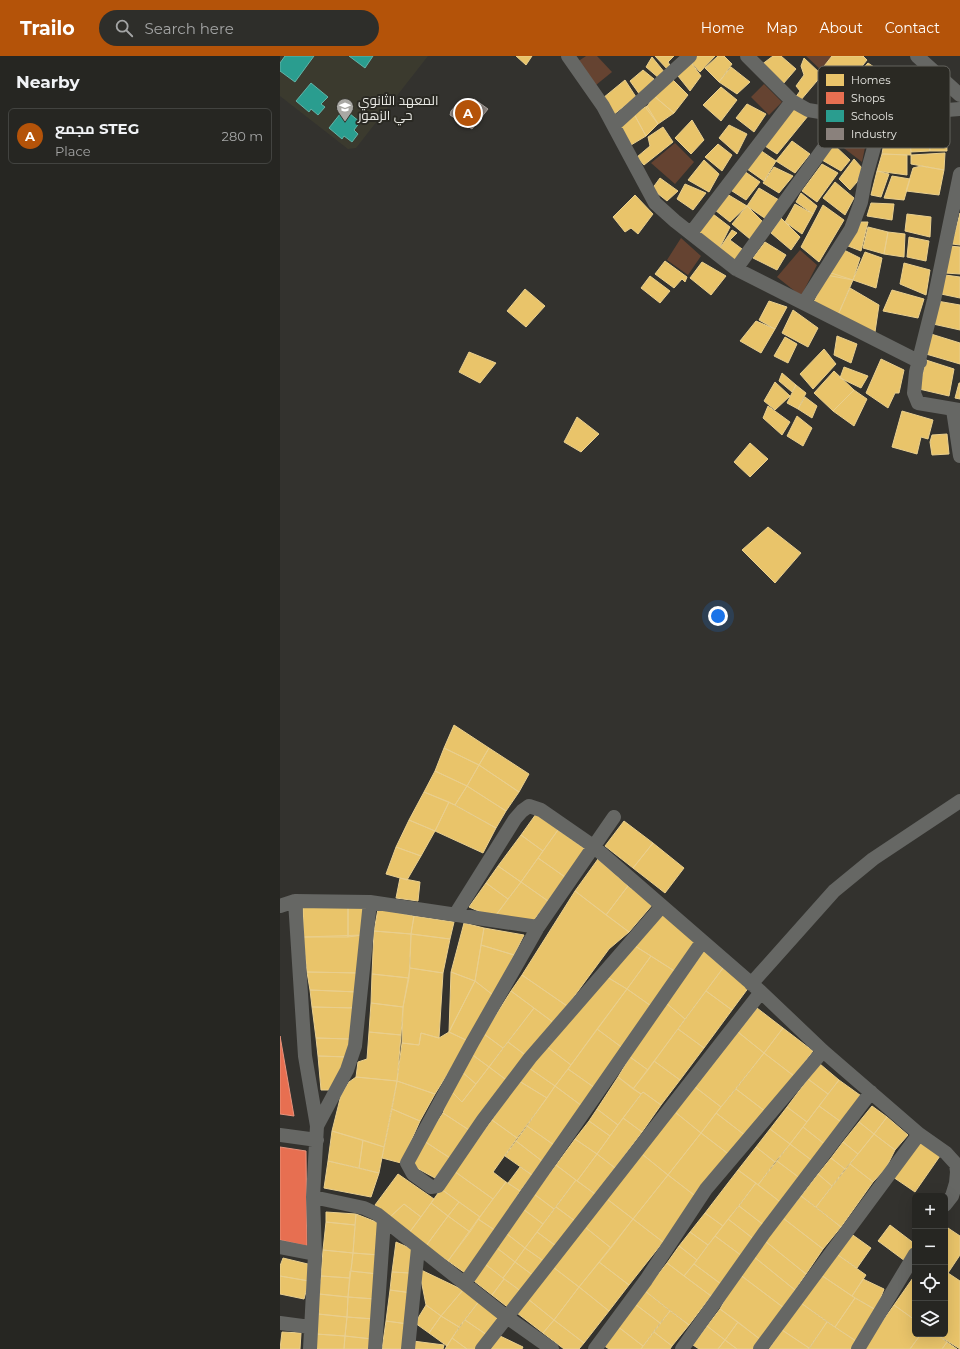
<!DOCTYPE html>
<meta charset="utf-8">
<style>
:root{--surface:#262622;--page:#2e2e2a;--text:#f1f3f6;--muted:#a4a5a5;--line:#424340;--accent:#b45309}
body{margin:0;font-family:Montserrat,Cairo,sans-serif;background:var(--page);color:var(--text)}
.controls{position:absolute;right:12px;bottom:12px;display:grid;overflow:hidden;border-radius:6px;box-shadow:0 4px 16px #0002}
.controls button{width:36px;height:36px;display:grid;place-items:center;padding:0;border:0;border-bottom:1px solid var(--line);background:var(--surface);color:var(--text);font:20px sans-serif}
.you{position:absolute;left:438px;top:560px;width:14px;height:14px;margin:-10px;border:3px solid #fff;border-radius:50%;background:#1a73e8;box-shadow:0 0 0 6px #1a73e833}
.badge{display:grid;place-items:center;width:26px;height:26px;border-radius:50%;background:var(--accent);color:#fff;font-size:13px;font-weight:700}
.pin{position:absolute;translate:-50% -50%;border:2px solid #fff;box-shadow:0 1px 4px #0006}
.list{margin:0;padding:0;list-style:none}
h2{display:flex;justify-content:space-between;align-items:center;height:52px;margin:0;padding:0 16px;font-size:17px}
h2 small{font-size:13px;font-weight:400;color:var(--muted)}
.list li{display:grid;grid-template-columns:26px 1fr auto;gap:12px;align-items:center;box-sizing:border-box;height:56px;margin:0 8px 8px;padding:0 8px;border:1px solid var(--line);border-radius:6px}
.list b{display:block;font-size:15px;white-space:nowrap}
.list p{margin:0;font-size:13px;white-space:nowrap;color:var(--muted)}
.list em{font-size:13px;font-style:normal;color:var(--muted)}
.icon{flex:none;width:22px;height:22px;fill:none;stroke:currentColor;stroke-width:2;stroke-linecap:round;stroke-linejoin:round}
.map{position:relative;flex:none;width:680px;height:1293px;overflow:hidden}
header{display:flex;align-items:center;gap:24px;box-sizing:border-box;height:56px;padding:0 20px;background:var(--accent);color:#fff}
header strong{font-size:19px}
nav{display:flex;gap:22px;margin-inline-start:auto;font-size:14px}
.search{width:280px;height:36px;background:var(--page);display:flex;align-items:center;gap:10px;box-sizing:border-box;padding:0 14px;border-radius:22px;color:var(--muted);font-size:15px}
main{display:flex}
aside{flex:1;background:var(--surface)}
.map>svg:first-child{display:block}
</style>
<header>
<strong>Trailo</strong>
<div class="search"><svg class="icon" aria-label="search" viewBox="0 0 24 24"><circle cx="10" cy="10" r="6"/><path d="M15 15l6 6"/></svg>Search here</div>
<nav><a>Home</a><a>Map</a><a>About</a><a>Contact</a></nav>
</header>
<main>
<aside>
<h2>Nearby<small></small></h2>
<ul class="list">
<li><span class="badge">A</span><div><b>مجمع STEG</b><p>Place</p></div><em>280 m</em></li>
</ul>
</aside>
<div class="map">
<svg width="680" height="1293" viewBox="0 0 680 1293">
<rect width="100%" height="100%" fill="#33322e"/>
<path fill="#3b3a2e" d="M0 0H148L76 92 68 93 0 40Z"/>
<path fill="#654331" d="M306 0H317L332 16 316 29 297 6Z
M526 0H552L541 14Z
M484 28 502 46 489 59 471 41Z
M569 72H589L582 106 556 86Z
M395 87 414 106 395 128 371 107Z
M401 182 421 200 408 219 387 204Z
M520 194 537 209 521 240 497 221Z"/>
<path fill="#e9c46a" stroke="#e9cf8e" d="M236 0H252L246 9Z
M375 0H394L388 6 391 11 388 14Z
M415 0H435L420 16 410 5Z
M438 0H444L452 8 439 26 425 12Z
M493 0H501L516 13 503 28 481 9Z
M552 0H583L587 4 563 34 541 14Z
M372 1 385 17 380 23 366 11Z
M524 2 542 19 520 45 515 42 520 35 516 30 524 19 521 10Z
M410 5 421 20 410 35 398 20Z
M588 7 618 27 578 47 563 34Z
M451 11 470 26 457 38 439 26Z
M363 14 374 23 360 39 350 25Z
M345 24 356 41 333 59 323 42Z
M393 24 408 39 394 57 374 40Z
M441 31 457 44 441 65 423 49Z
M374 40 394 57 378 68 366 52Z
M467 48 486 58 474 76 456 62Z
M367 50 378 68 366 80 354 58Z
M513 52 528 60 497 98 485 90Z
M354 58 366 80 351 89 341 71Z
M412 64 424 84 411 98 395 82Z
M449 69 467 78 457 98 439 82Z
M647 69 650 95 631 96 629 71Z
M383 71 393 86 364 109 357 101 370 90 368 81Z
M648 72 666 73 667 95H650Z
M629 73 631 99 602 98 606 75Z
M512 85 530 98 515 117 496 105Z
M438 88 452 99 442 115 425 101Z
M553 88 570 104 561 115 542 104Z
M480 94 496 105 484 125 467 113Z
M665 97 664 114 631 108V99Z
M602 98 627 99V119L597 115Z
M574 103 582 112 577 126 570 134 559 123Z
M424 104 439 118 429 136 408 124Z
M542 108 558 117 537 146 522 135Z
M641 110 664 114 659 139 626 135 633 112Z
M494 111 513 120 499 137 483 127Z
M464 115 480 126 466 144 449 133Z
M597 115 609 118 601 141 591 139Z
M612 120 630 123 624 144 604 142Z
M380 122 398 135 387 145 372 133Z
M555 126 574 142 565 159 543 142Z
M405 128 426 137 413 154 397 143Z
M479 132 499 144 486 163 467 150Z
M521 137 537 150 533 158 516 146Z
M447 138 467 150 450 166 435 154Z
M355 139 373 158 358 178 351 172 345 176 333 161Z
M591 147 614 148 612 164 587 160Z
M515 148 533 158 522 178 505 166Z
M543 149 564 164 539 206 521 191Z
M467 150 483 166 470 183 452 168Z
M680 157V189L672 188Z
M433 158 450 171 438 195 419 177Z
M627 158 651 161 650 181 625 175Z
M501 162 520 181 511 194 491 177Z
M579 166H588L581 195 568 190Z
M588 171 608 176 604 198 583 192Z
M452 174 457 177 450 184 462 193 454 207 438 195Z
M608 176 625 178 624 201 604 198Z
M629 181 649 185 646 205 627 201Z
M485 186 506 199 497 214 473 202Z
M669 190 680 191V218L665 217Z
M564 194 580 202 573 224 546 219Z
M585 196 602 202 596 232 573 224Z
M385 205 407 221 405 226 402 223 394 232 375 218Z
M422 206 446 220 431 239 410 222Z
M624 207 650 214 646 239 620 228Z
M548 216 573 224 558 259 534 246Z
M665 219 680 221V242L661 238Z
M370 220 390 235 380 247 361 232Z
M570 232 599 249 595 276 558 259Z
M245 233 265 250 246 271 227 255Z
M612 234 644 243 638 262 603 255Z
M489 245 507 251 495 273 479 264Z
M657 245 680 249V274L653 268Z
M513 254 538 272 528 291 502 277Z
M476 265 495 273 481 297 460 285Z
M651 278 680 287V308L646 298Z
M557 280 577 288 571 307 554 299Z
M505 281 517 288 508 307 494 300Z
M544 293 556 308 533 333 520 318Z
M189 296 216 307 200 327 179 316Z
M601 303 624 314 619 337H615L608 352 586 337Z
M646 304 674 313 669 340 639 333Z
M564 311 588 320 581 332 560 322Z
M554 315 574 334 553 355 534 337Z
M502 317 516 329 512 336 499 325Z
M495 326 510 340 495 354 484 345Z
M679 327H680V343L675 342Z
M516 329 526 337 518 353 507 347Z
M574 334 587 343 574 370 553 355Z
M525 341 537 350 532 362 518 353Z
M488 350 510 366 502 379 483 362Z
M622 355 653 364 648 383 641 381 637 398 612 391Z
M517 360 532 372 523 390 507 380Z
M297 361 319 378 301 396 284 386Z
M667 378 669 398 652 399 650 386 652 379Z
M470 387 488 403 470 421 454 406Z
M488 471 521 497 495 527 462 494Z
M174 669 209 692 199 709 164 692Z
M164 692 199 709 187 730 155 715Z
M209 692 249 718 239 736 199 709Z
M199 709 239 736 226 755 187 730Z
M155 715 187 730 175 749 144 736Z
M187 730 226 755 216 772 175 749Z
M144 736 169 746 155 775 129 764Z
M169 746 216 772 203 797 155 775Z
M256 758 278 774 263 795 241 779Z
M129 764 155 775 141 800 116 791Z
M344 765 373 787 353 812 325 790Z
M278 774 305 793 285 821 258 802Z
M241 779 263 795 241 826 218 810Z
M373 787 404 812 385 837 353 812Z
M116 791 141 800 127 824 106 818Z
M258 802 285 821 268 845 241 826Z
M318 803 348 830 326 859 295 835Z
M218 810 241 826 228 843 206 827Z
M120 822 140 826 138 845 116 842Z
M241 826 268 845 251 868 216 859Z
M206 827 228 843 216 859 210 860 189 851Z
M348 830 373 848 349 876 326 859Z
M295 835 349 876 329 893 287 950 242 919Z
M23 848 68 849V881H23Z
M68 849 86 851 83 879 68 881Z
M98 853 134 860 131 878 94 875Z
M383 854 417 888 396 916 355 890Z
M134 860 174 866 170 883 131 878Z
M184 867 204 872 195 925 171 916Z
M204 872 244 879 234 899 201 889Z
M94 875 131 878 129 922 92 918Z
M131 878 170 883 163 917 130 912Z
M83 879 81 917 27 916 23 881Z
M201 889 234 899 213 939 195 925Z
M355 890 371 900 347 933 327 921Z
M424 895 443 912 405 963 386 947Z
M371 900 396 916 374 952 347 933Z
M130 912 163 917 159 982 141 977 139 989 122 987 123 951Z
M443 912 469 931 452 954 426 935Z
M27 916 81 917 78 936 30 934Z
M171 916 195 925 169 976Z
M92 918 129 922 123 951 91 947Z
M242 919 287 950 274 967 231 935Z
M327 921 347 933 291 1009 266 990Z
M195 925 213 939 188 985 169 976Z
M347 933 374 952 344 993 317 973Z
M30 934 78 936 77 952 32 951Z
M231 935 254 952 223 992 204 978Z
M426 935 452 954 424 992 398 973Z
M91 947 123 951 121 979 89 976Z
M386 947 405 963 368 1014 350 1001Z
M32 951 77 952 71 983 36 982Z
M254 952 274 967 248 1001 228 986Z
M477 952 503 972 484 997 458 976Z
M503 972 533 995 514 1020 484 997Z
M317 973 344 993 315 1032 288 1013Z
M398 973 424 992 400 1024 374 1005Z
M89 976 121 979 117 1025 76 1021 78 1006 87 1003Z
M169 976 188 985 155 1038 117 1025 122 987 139 989 141 977 159 982Z
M458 976 484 997 441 1051 415 1031Z
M204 978 223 992 209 1011 190 997Z
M36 982 71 983 69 1001 38 1000Z
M228 986 248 1001 229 1026 209 1011Z
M266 990 291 1009 275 1030 249 1012Z
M190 997 209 1011 196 1028 181 1015Z
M484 997 514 1020 486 1056 456 1033Z
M38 1000 69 1001 53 1034H41Z
M350 1001 368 1014 353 1033 338 1021Z
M374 1005 400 1024 381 1049 363 1036 361 1038 353 1033Z
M540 1008 559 1024 548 1038 528 1023Z
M209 1011 229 1026 189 1074 163 1057 170 1034 182 1046Z
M249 1012 275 1030 267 1042 239 1025Z
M288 1013 315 1032 302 1050 275 1030Z
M181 1015 196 1028 182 1046 170 1034Z
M76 1021 117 1025 104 1091 52 1075 61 1039 69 1026Z
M338 1021 361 1038 338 1069 317 1053Z
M528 1023 548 1038 527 1066 507 1051Z
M559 1024 584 1042 564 1068 539 1050Z
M117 1025 155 1038 140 1065 112 1053Z
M239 1025 267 1042 237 1082 212 1064Z
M275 1030 302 1050 274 1089 247 1070Z
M415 1031 441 1051 421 1077 395 1056Z
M456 1033 486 1056 466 1080 436 1057Z
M363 1036 381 1049 362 1076 343 1062Z
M539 1050 564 1068 547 1090 523 1071Z
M592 1050 607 1061 594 1078 579 1066Z
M507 1051 527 1066 510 1088 490 1073Z
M112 1053 140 1065 121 1107 102 1102Z
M317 1053 338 1069 330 1080 309 1065Z
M395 1056 421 1077 388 1119 362 1098Z
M163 1057 189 1074 170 1102 144 1085Z
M436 1057 466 1080 451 1100 421 1077Z
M607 1061 628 1079 615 1094 594 1078Z
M343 1062 362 1076 335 1112 317 1098Z
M212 1064 237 1082 213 1116 226 1126 213 1143 174 1115Z
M309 1065 330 1080 317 1098 295 1083Z
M579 1066 594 1078 578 1098 563 1086Z
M247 1070 274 1089 262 1105 236 1085Z
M523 1071 547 1090 534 1106 510 1088Z
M490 1073 510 1088 495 1106 476 1091Z
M52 1075 83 1084 79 1112 48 1105Z
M421 1077 451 1100 418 1142 388 1119Z
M594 1078 615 1094 606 1112 593 1126 570 1108Z
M295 1083 317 1098 297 1125 276 1109Z
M83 1084 104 1091 99 1117 79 1112Z
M144 1085 170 1102 155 1122 133 1110Z
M236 1085 262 1105 252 1119 225 1100Z
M638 1085 660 1100 635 1136 613 1121Z
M563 1086 578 1098 565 1113 551 1102Z
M510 1088 534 1106 521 1123 497 1105Z
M476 1091 495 1106 478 1129 458 1114Z
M317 1098 335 1112 315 1138 297 1125Z
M362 1098 388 1119 353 1163 327 1143Z
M551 1102 565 1113 552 1130 538 1118Z
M48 1105 99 1117 91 1141 44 1132Z
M497 1105 521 1123 503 1148 478 1129Z
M570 1108 593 1126 561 1171 536 1151Z
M276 1109 296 1124 274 1153 254 1138Z
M240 1111 252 1119 240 1135 228 1127Z
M458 1114 476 1127 443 1170 425 1157Z
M174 1115 213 1143 200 1161 161 1133Z
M118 1118 154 1143 141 1161 124 1148 110 1161 95 1149Z
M538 1118 552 1130 536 1151 521 1140Z
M388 1119 418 1142 383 1186 353 1163Z
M296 1124 315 1138 295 1165 276 1151Z
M226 1126 240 1135 216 1175 198 1163Z
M476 1127 503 1148 485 1170 459 1150Z
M161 1133 179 1146 168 1160 151 1147Z
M254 1138 274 1153 263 1168 243 1153Z
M521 1140 561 1171 543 1193 503 1162Z
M327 1143 353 1163 331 1192 305 1171Z
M179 1146 200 1161 190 1176 168 1160Z
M151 1147 168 1160 146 1190 129 1177Z
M124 1148 141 1161 129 1177 110 1161Z
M459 1150 485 1170 475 1184 448 1163Z
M276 1151 295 1165 276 1190 257 1176Z
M243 1153 263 1168 245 1192 227 1178Z
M46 1156 76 1158 75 1169 46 1166Z
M425 1157 443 1170 428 1189 410 1176Z
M76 1158 99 1167V1199L73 1197Z
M168 1160 190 1176 168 1205 146 1190Z
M503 1162 543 1193 526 1218 485 1185Z
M198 1163 216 1175 188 1219 168 1205Z
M353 1163 383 1186 349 1229 319 1206Z
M448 1163 475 1184 462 1200 435 1180Z
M46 1166 75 1169 73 1197 43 1194Z
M610 1169 635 1188V1192L625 1205 598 1185Z
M305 1171 331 1192 299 1231 273 1211Z
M668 1172 680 1180V1199L668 1217 665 1215V1176Z
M257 1176 276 1190 265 1206 245 1192Z
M410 1176 428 1189 417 1204 399 1190Z
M570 1177 591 1192 577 1212 555 1197Z
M227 1178 245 1192 235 1206 217 1192Z
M435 1180 462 1200 441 1228 414 1208Z
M485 1185 526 1218 515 1234 473 1200Z
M116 1186 132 1193 130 1217 112 1216Z
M399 1190 417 1204 404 1220 387 1207Z
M217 1192 235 1206 223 1222 205 1208Z
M245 1192 265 1206 254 1220 235 1206Z
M43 1194 73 1197 70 1222 41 1220Z
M73 1197 99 1199 98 1218 71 1215Z
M555 1197 586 1219 572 1240 541 1219Z
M473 1200 515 1234 504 1252 459 1218Z
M3 1202 32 1209 29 1225 0 1220V1210Z
M235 1206 254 1220 242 1236 223 1222Z
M319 1206 349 1229 329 1255 299 1231Z
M387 1207 431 1240 409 1269 365 1235Z
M205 1208 224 1223 212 1239 194 1225Z
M414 1208 441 1228 431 1240 404 1220Z
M273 1211 299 1231 274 1264 248 1243Z
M139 1213 183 1234 161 1260 146 1249Z
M70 1215 98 1218 95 1243 68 1241Z
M665 1215 680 1225V1293L656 1278H665Z
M112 1216 130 1217 132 1237 110 1234Z
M459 1218 504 1252 481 1284 440 1253Z
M541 1219 575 1242 555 1271 521 1247Z
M635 1219V1264L614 1249Z
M0 1220 29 1225 24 1243 0 1238Z
M41 1220 70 1222 68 1241 39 1238Z
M224 1223 242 1236 230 1253 212 1239Z
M583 1223 604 1233 596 1254 572 1240Z
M299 1231 329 1255 304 1287 274 1264Z
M110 1234 132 1237 128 1268 106 1265Z
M183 1234 200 1244 179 1271 161 1260Z
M365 1235 390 1255 380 1267 355 1248Z
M39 1238 68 1241 67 1261 38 1258Z
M68 1241 95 1243 94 1263 67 1261Z
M575 1242 596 1254 579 1287 555 1271Z
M248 1243 274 1264 263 1277 237 1257Z
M200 1244 219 1259 207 1279 185 1264Z
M521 1247 547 1266 529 1292 502 1274Z
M355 1248 380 1267 363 1290 337 1270Z
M146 1249 161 1260 149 1277 135 1267Z
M614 1249 635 1264V1278H641L630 1293H583Z
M440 1253 458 1266 445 1284 427 1270Z
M390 1255 409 1269 392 1290 374 1276Z
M38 1258 67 1261 65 1280 36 1278Z
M161 1260 179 1271 167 1290 149 1277Z
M67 1261 94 1263 92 1283 65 1280Z
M185 1264 207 1279 195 1293H187L172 1282Z
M274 1264 304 1287 299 1293H284L263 1277Z
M106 1265 128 1268 124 1293H102Z
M458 1266 481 1284 474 1293H457L445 1284Z
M547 1266 579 1287 575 1293H529Z
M337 1270 363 1290 361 1293H329L323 1289Z
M427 1270 445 1284 438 1293H419L413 1289Z
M502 1274 529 1292 528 1293H489Z
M2 1276 21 1277 20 1293H0Z
M374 1276 392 1290 390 1293H361Z
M36 1278 65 1280 64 1293H35Z
M641 1278H656L667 1286 662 1293H630Z
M218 1279 243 1291 242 1293H211Z
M65 1280 92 1283 91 1293H64Z
M172 1282 187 1293H165Z
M445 1284 457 1293H438Z
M133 1285 164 1289 163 1293H132Z
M667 1286 677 1293H662Z"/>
<path fill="#e76f51" stroke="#e7937d" d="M0 980 14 1060 0 1058Z
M0 1091 26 1095 27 1190 0 1184Z"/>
<path fill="#2a9d8f" stroke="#63b4a8" d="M5 0H34L15 26 0 15V7Z
M69 0H93L85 12Z
M31 27 48 41 41 48 45 51 38 59 31 53 29 56 16 45Z
M64 53 80 66 74 74 78 78 72 86 64 80 62 83 49 72Z"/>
<path fill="#8a817c" stroke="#a6a09b" d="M194 43 208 53 192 73 170 59 171 55 178 47 186 45 189 49Z"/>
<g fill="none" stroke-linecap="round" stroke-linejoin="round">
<path stroke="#666764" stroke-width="14" d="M288 0 323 50 375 147 395 165 456 213 640 306
M467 0 512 45 528 54 546 57 603 59 680 53
M637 0 680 39
M334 69 410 0
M680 118 654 244 636 316 634 337 638 347 680 354
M411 177 512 45
M456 213 569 57
M524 247 571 173 581 146 585 124 603 59
M673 354 680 400
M334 761 258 871 192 987 127 1107 133 1118 151 1131 158 1130 203 1064 250 1002 382 850
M15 845 25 1000 37 1070 33 1141 35 1198 30 1293
M0 850 15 845 90 846 258 871
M175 859 235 763 242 755 249 750 261 754 313 790 481 936 543 995 639 1078 666 1097 676 1108 677 1116 676 1127 672 1140 665 1149
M471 928 554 835 593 803 680 745
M37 1070 67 1014 75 990 90 846
M0 1079 37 1084
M33 1141 84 1152 97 1158 228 1262 272 1293
M0 1191 35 1198
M185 1227 422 886
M0 1267 30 1271
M95 1293 104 1164
M128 1293 138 1192
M202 1293 481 936
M315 1293 366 1224 426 1133 543 995
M402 1293 484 1177 591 1036
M480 1293 639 1078
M578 1293 635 1198"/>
</g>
<defs>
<g id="school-pin" transform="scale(0.9)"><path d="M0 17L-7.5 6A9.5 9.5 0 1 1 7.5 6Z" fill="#a9a8a4" stroke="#2a2923"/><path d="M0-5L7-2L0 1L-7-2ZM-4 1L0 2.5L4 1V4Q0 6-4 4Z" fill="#fff"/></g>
</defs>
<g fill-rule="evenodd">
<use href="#school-pin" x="65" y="51"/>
</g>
<g text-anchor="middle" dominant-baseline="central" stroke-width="4" stroke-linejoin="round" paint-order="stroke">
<g font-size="13" fill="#e8e8e3" stroke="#2a2923" text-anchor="start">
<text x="78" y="44">المعهد الثانوي<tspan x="78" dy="15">حي الزهور</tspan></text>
</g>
</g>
<rect x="538" y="10" width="132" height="82" rx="6" fill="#2a2923" stroke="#63625d" stroke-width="1"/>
<rect x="546" y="18" width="18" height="12" fill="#e9c46a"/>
<rect x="546" y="36" width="18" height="12" fill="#e76f51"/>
<rect x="546" y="54" width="18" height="12" fill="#2a9d8f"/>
<rect x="546" y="72" width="18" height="12" fill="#8a817c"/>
<g font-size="11" fill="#e8e8e3">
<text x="571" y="28">Homes</text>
<text x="571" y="46">Shops</text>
<text x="571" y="64">Schools</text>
<text x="571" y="82">Industry</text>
</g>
</svg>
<div class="controls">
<button>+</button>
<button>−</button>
<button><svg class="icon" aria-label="locate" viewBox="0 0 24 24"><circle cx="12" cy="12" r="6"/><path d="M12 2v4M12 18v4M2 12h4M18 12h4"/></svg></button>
<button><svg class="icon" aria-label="layers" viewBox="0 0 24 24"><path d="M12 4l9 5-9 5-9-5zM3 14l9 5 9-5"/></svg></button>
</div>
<div class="you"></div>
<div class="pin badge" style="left:188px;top:57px">A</div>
</div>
</main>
